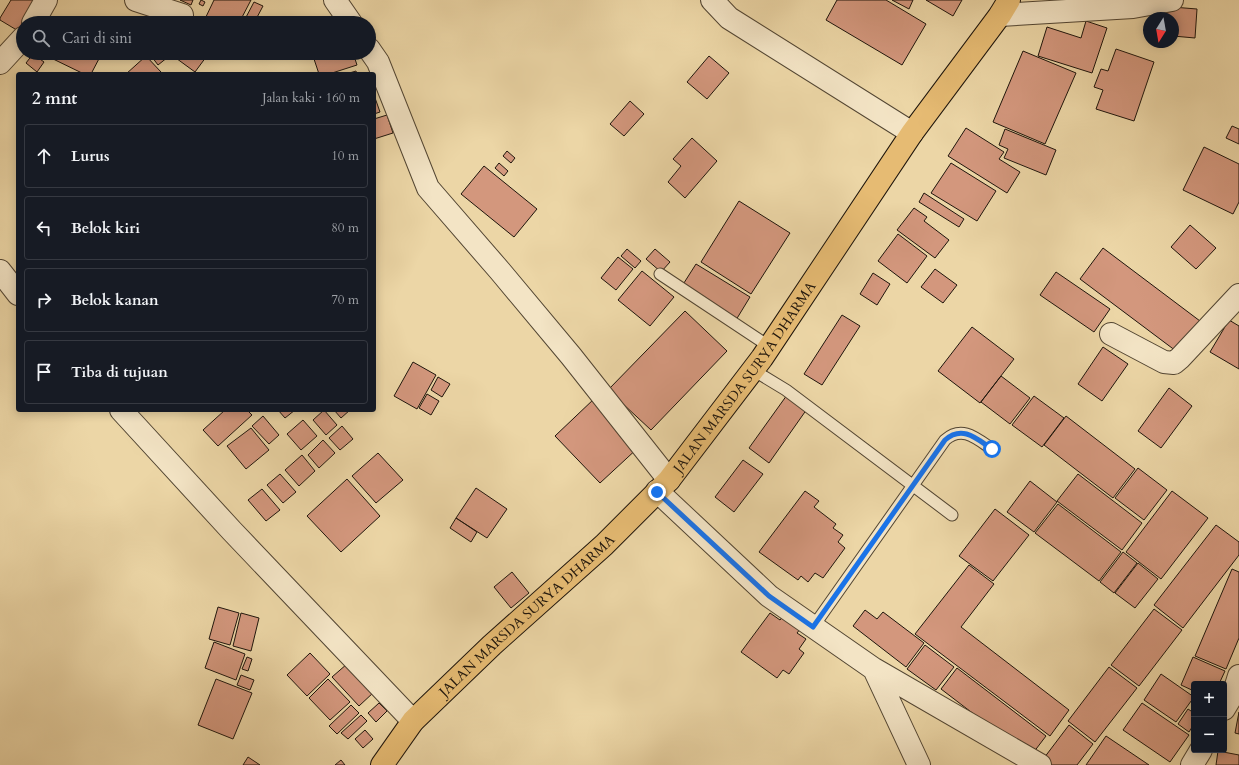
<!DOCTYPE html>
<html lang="id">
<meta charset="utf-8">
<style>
:root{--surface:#171b24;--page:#242831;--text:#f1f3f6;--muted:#9ea1a6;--line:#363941}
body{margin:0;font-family:Cardo,serif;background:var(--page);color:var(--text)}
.controls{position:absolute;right:12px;bottom:12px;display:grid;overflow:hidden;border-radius:4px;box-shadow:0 2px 10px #0003}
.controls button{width:36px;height:36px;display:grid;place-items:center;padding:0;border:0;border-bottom:1px solid var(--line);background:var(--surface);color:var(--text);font:20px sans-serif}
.compass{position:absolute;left:1143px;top:12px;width:36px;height:36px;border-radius:50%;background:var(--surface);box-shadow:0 2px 10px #0003;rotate:191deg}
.stop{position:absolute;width:12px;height:12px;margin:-9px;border:3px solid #1a73e8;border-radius:50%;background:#fff}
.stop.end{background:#1a73e8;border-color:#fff;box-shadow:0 1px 4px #0008}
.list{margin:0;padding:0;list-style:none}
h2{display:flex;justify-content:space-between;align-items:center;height:52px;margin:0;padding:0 16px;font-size:17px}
h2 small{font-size:13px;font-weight:400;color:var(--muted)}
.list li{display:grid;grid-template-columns:26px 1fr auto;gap:12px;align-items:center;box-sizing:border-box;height:64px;margin:0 8px 8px;padding:0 8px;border:1px solid var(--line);border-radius:4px}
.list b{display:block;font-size:15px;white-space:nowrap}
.list em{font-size:13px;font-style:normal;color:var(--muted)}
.icon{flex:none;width:22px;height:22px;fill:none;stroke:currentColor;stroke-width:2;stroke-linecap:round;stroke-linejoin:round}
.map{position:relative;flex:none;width:1239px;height:765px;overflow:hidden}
.search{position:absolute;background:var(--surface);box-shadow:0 2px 10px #0003;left:16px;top:16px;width:360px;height:44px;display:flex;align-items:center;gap:10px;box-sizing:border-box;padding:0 14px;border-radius:22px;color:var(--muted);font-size:15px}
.panel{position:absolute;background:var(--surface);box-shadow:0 2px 10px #0003;left:16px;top:72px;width:360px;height:340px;border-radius:4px}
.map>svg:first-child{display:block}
</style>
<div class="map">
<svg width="1239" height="765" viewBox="0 0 1239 765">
<rect width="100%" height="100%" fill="#ecd6a6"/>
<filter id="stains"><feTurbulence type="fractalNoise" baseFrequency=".005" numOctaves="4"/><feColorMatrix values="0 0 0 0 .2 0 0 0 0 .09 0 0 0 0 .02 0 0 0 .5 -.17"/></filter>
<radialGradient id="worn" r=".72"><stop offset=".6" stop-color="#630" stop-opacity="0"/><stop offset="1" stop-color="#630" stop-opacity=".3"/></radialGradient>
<path fill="#d3977d" stroke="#1e150c" d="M11 0H39L23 23V28L20 32 0 20V18Z
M180 0H193L191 5Z
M201 0 205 2 203 6 199 4Z
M214 0H251L239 23H207L204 21Z
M837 0H886L926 24 902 65 826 20Z
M892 0H913L909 9Z
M926 0H962L953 16Z
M254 2 263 6 254 23H243Z
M1160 6 1197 9 1195 38 1173 36V18H1150L1151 15 1159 16Z
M1086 21 1107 28 1092 73 1038 56 1047 27 1081 38Z
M1116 49 1154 62 1134 121 1096 109 1103 90 1094 87 1101 69 1108 71Z
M1023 51 1076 73 1045 144 993 122Z
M51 53H102L91 74H84L49 57Z
M149 53H164L168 57 158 65Z
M169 53H209L195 72Z
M312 53H353L357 65 329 74H319Z
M33 54 44 62 37 72 26 63Z
M146 56 161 72 159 74H126Z
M709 56 729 73 707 99 687 82Z
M356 71 357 74H346Z
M374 95 380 112 374 114Z
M630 101 644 114 624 136 610 124Z
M387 115 393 133 374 139V119Z
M1232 126 1239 129V144L1226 138Z
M966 128 1004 152 999 159 1020 172 1007 193 948 156Z
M1005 129 1056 150 1046 175 1004 158 1008 149 999 145Z
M692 138 717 161 685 198 668 182 681 166 673 159Z
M1204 147 1239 164V202L1233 214 1183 190Z
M507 151 515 158 511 163 503 156Z
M499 163 508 171 504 176 495 168Z
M951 163 996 191 977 221 931 193Z
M484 166 537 209 514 237 461 194Z
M924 193 964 219 959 227 919 202Z
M739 201 790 233 751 294 701 262Z
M914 208 927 217 924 221 949 240 935 258 897 230Z
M1190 225 1216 248 1196 269 1171 247Z
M898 234 927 256 907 283 878 261Z
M1103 248 1200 321 1176 351 1080 279Z
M627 249 641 261 635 268 621 256Z
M655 249 670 262 661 272 646 259Z
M618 257 633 269 616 290 601 278Z
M696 264 750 297 736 320 682 286Z
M935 269 957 285 943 303 921 287Z
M642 271 674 297 650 326 618 300Z
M1056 272 1110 309 1094 332 1040 295Z
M873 273 890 284 877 305 860 294Z
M685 311 727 351 651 430 608 390Z
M842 315 860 326 822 385 804 374Z
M1229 320 1239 326V369L1210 352Z
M972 327 1014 359 980 403 938 371Z
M1103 347 1128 364 1102 401 1078 384Z
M413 362 436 375 417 409 394 396Z
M1001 376 1030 398 1010 424 981 402Z
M438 377 450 384 442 397 431 390Z
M1169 388 1192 406 1161 448 1138 431Z
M427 394 439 401 431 415 419 408Z
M787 395 807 409 769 463 749 448Z
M1034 396 1064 418 1042 447 1012 425Z
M595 398 640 446 600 483 555 436Z
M225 410H247L252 415 218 446 203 430Z
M278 410H295L285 418Z
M324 410 337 425 326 435 313 420Z
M334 410H350L341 418Z
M263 416 279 435 269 444 252 426Z
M1066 416 1135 469 1113 498 1044 445Z
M303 420 317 436 301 450 287 434Z
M342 426 353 439 340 450 329 438Z
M251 428 269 450 246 469 227 446Z
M323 440 335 453 319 468 308 455Z
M378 453 403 480 376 503 352 476Z
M302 455 315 471 299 486 285 470Z
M743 460 763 474 734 512 715 497Z
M1138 468 1167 490 1144 520 1115 498Z
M280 474 296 492 283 503 267 485Z
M1078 474 1142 523 1122 550 1057 501Z
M347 479 380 516 341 552 307 516Z
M1030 481 1057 502 1034 532 1007 512Z
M476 488 507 509 487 538 456 518Z
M262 489 280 510 266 521 248 500Z
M805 491 819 501 814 507 836 524 833 528 843 535 838 542 845 548 823 578 815 573 808 582 801 576 798 580 759 552Z
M1172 491 1208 518 1161 579 1126 552Z
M1058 504 1121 552 1099 581 1035 533Z
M995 509 1029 535 993 581 959 556Z
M456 518 477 532 471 542 450 528Z
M1216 525 1239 542V555L1183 628 1154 605Z
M1123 552 1137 563 1114 593 1100 582Z
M1138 563 1158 579 1135 608 1115 593Z
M969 565 994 584 961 627 1069 710 1050 736 915 634Z
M1232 569 1239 572V638L1226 669 1195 656Z
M512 572 529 593 511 608 494 587Z
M218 607 239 613 230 645 209 639Z
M1154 609 1182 630 1139 686 1111 665Z
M865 610 877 619 883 612 924 643 906 667 853 626Z
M787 611 804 624 797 633 806 639 799 649 804 653 789 674 783 670 777 678 741 652 770 613 780 620Z
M241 613 259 618 251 651 233 646Z
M214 642 245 654 236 680 205 668Z
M925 645 954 667 936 690 907 669Z
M310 653 330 674 307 696 287 675Z
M247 657 252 659 248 671 242 669Z
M1193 657 1225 671 1219 684H1194V691L1181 685Z
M347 664 374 692 359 706 332 677Z
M1109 667 1137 688 1095 742 1068 721Z
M957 668 1046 736 1030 757 941 689Z
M1161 674 1194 697 1176 722 1144 700Z
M241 675 254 680 250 690 237 685Z
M216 679 252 693 233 739 198 725Z
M328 679 350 702 330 720 309 698Z
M379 703 387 711 376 722 368 713Z
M1142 703 1189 735 1170 762 1123 730Z
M351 705 359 713 337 734 329 726Z
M1188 709 1194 713V724L1189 732 1178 724Z
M1239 712V734L1235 733Z
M361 715 367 721 348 739 341 733Z
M1069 725 1093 744 1077 765H1052L1044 758Z
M365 730 373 739 363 748 355 739Z
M1106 736 1149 765H1086Z
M1218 751 1239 755V765H1216Z
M248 757 260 765H243Z
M341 760 345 765H335Z"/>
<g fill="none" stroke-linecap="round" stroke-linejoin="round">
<g stroke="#524532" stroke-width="13">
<path id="lane" d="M660 274 770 347
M753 370 786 390 952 515
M813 627 945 440C962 425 976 438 992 449"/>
</g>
<g stroke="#524532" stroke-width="24">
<path id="street" d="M136 0 182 15
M335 0 351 23
M712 0 729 18 912 133
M1000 15 1133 7 1172 0
M33 23 46 0
M369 49 378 62 428 188 500 271 571 356 669 480
M0 63 23 38
M0 271 18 294
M1111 334 1164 362 1174 363 1180 358 1239 295
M121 410 232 531 413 721
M657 491 769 596 874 669 1040 765
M874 669 919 765
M1224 709 1234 692 1239 676
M1192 765 1201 750"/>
</g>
<g stroke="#1e150c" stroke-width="24">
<g id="highway">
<path id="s1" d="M382 765 413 721 492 645 604 545 669 480 762 358 912 133 1000 15 1009 0"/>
</g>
</g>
<use href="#lane" stroke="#f3e4c5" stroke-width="11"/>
<use href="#street" stroke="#f3e4c5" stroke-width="22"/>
<use href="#highway" stroke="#e6bb73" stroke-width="22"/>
</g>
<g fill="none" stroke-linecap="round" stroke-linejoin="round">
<path stroke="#1a73e8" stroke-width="5" d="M657 492 769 596 813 627 945 440C962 425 976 438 992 449"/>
</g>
<g text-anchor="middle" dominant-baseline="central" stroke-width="4" stroke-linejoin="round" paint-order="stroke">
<g font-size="14" fill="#1e150c" stroke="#f3e4c5">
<text stroke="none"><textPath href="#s1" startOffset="533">JALAN MARSDA SURYA DHARMA</textPath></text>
<text stroke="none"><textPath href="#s1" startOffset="209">JALAN MARSDA SURYA DHARMA</textPath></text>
</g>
</g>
<rect width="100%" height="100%" filter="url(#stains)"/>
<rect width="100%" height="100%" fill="url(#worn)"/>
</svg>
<div class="controls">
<button>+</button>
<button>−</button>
</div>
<svg class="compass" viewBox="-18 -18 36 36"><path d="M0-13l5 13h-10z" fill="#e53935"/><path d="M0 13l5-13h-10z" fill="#9ea1a6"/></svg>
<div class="stop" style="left:992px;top:449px"></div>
<div class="stop end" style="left:657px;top:492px"></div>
<div class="search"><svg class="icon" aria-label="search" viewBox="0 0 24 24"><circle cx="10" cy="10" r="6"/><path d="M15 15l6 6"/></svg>Cari di sini</div>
<section class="panel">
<h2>2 mnt<small>Jalan kaki · 160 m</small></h2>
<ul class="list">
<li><svg class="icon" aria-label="ahead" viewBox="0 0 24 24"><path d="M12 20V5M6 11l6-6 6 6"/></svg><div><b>Lurus</b></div><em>10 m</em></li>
<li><svg class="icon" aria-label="left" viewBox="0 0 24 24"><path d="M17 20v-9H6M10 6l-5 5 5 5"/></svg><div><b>Belok kiri</b></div><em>80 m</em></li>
<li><svg class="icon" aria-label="right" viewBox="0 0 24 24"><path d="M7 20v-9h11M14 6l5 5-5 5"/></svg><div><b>Belok kanan</b></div><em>70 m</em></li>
<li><svg class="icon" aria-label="arrive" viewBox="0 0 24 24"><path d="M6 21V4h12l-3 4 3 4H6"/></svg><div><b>Tiba di tujuan</b></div></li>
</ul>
</section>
</div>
